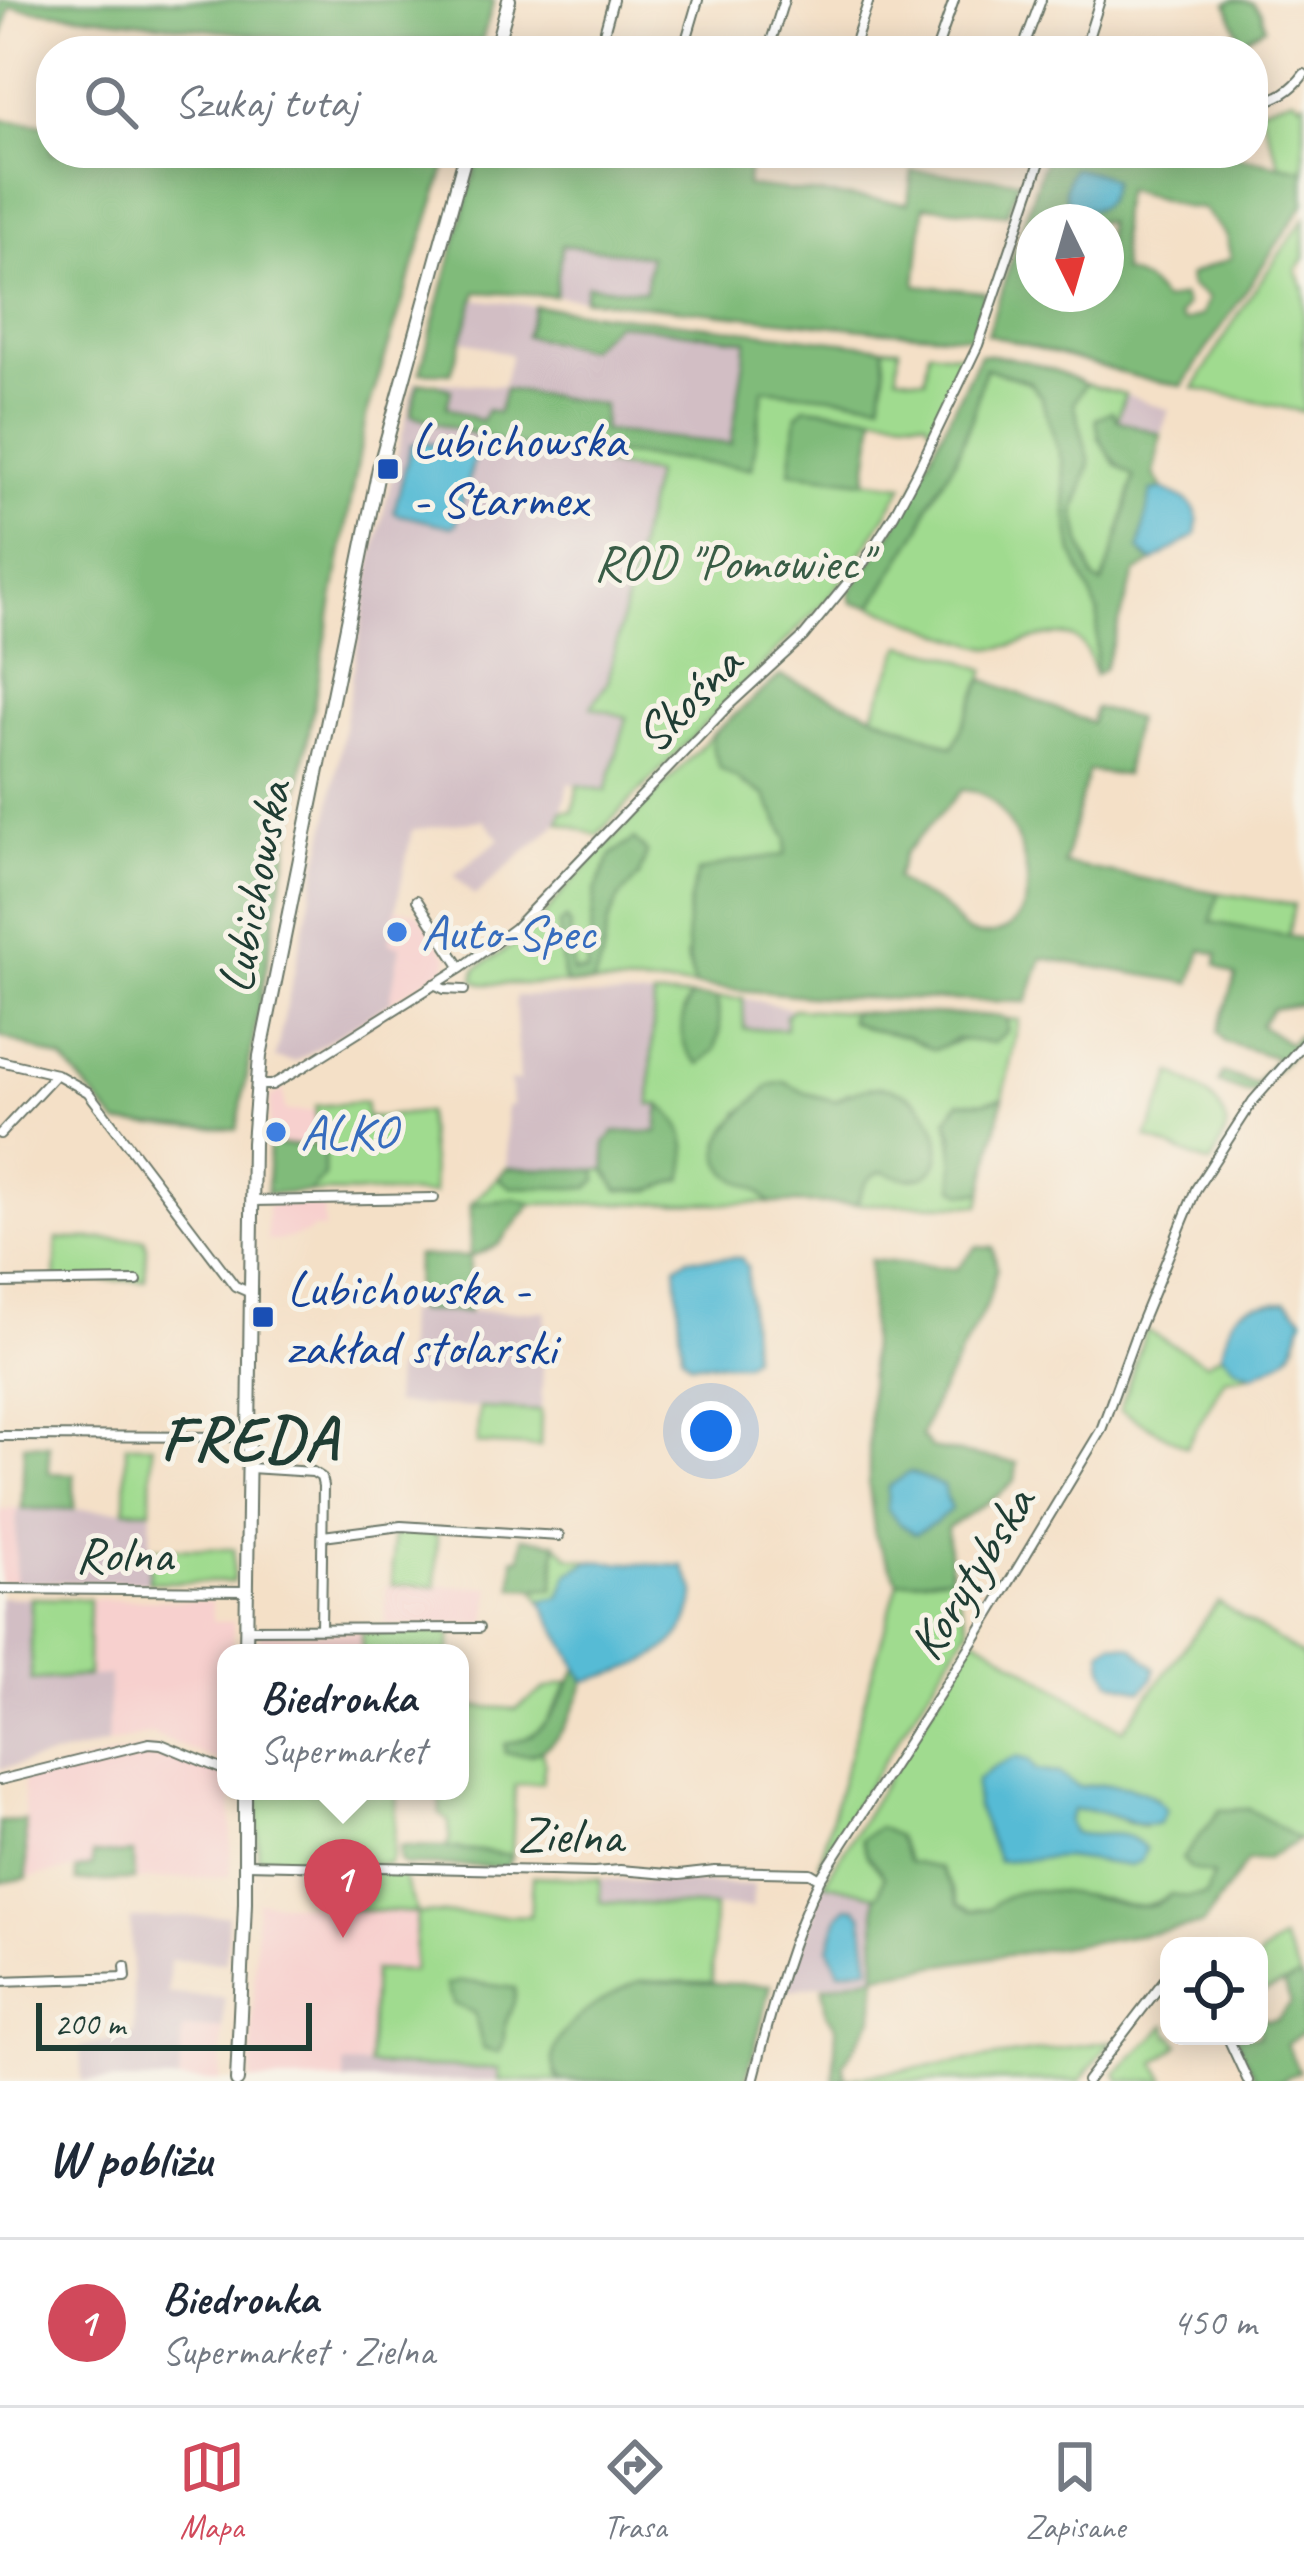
<!DOCTYPE html>
<html lang="pl">
<meta charset="utf-8">
<style>
:root{--surface:#fff;--page:#f6f6f7;--text:#1f2937;--muted:#747a83;--line:#e0e1e3;--accent:#d1495b}
body{margin:0;font-family:Caveat,sans-serif;background:var(--page);color:var(--text)}
.controls{position:absolute;right:36px;bottom:36px;display:grid;overflow:hidden;border-radius:24px;box-shadow:0 6px 30px #0003}
.controls button{width:108px;height:108px;display:grid;place-items:center;padding:0;border:0;border-bottom:3px solid var(--line);background:var(--surface);color:var(--text);font:60px sans-serif}
.compass{position:absolute;left:1016px;top:204px;width:108px;height:108px;border-radius:50%;background:var(--surface);box-shadow:0 6px 30px #0003;rotate:175deg}
.scale{position:absolute;left:36px;bottom:30px;width:276px;box-sizing:border-box;padding-left:12px;border:6px solid #1f3d34;border-top:0;font-size:33px;line-height:42px;white-space:nowrap;color:#1f3d34;-webkit-text-stroke:9px #f7f3e8;paint-order:stroke}
.you{position:absolute;left:711px;top:1431px;width:42px;height:42px;margin:-30px;border:9px solid #fff;border-radius:50%;background:#1a73e8;box-shadow:0 0 0 18px #1a73e833}
.badge{display:grid;place-items:center;width:78px;height:78px;border-radius:50%;background:var(--accent);color:#fff;font-size:39px;font-weight:700}
.pin{position:absolute;translate:-50% -99px;filter:drop-shadow(0 3px 6px #0008)}
.pin::after{content:'';position:absolute;top:63px;width:42px;height:36px;background:inherit;clip-path:polygon(0 0,100% 0,50% 100%)}
.popup{position:absolute;left:217px;top:1644px;width:252px;height:156px;box-sizing:border-box;display:grid;place-content:center;border-radius:24px;background:var(--surface);filter:drop-shadow(0 3px 9px #0005);font-size:39px;white-space:nowrap;color:var(--muted)}
.popup b{font-size:45px;color:var(--text)}
.popup::after{content:'';position:absolute;left:50%;top:100%;margin-left:-24px;border:24px solid transparent;border-top-color:var(--surface)}
.list{margin:0;padding:0;list-style:none}
h2{display:flex;justify-content:space-between;align-items:center;height:156px;margin:0;padding:0 48px;font-size:51px}
h2 small{font-size:39px;font-weight:400;color:var(--muted)}
.list li{display:grid;grid-template-columns:78px 1fr auto;gap:36px;align-items:center;box-sizing:border-box;height:168px;padding:0 48px;border-top:3px solid var(--line)}
.list b{display:block;font-size:45px;white-space:nowrap}
.list p{margin:0;font-size:39px;white-space:nowrap;color:var(--muted)}
.list em{font-size:39px;font-style:normal;color:var(--muted)}
.icon{flex:none;width:66px;height:66px;fill:none;stroke:currentColor;stroke-width:2;stroke-linecap:round;stroke-linejoin:round}
.map{position:relative;flex:none;width:1304px;height:2081px;overflow:hidden}
.search{position:absolute;background:var(--surface);box-shadow:0 6px 30px #0003;left:36px;right:36px;top:36px;height:132px;display:flex;align-items:center;gap:30px;box-sizing:border-box;padding:0 42px;border-radius:48px;color:var(--muted);font-size:45px}
.sheet{height:324px;background:var(--surface)}
nav{display:flex;justify-content:space-around;align-items:center;box-sizing:border-box;height:168px;border-top:3px solid var(--line);background:var(--surface);font-size:33px;color:var(--muted)}
nav a{display:grid;justify-items:center;gap:6px}
nav .on{color:var(--accent)}
.map>svg:first-child{display:block}
</style>
<div class="map">
<svg width="1304" height="2081" viewBox="0 0 1304 2081">
<rect width="100%" height="100%" fill="#f7f3e8"/>
<filter id="ink" filterUnits="userSpaceOnUse"><feTurbulence type="fractalNoise" baseFrequency=".00833" numOctaves="2"/><feDisplacementMap in="SourceGraphic" scale="24" xChannelSelector="R" yChannelSelector="G"/><feConvolveMatrix kernelMatrix="1 2 1 2 8 2 1 2 1" color-interpolation-filters="sRGB"/></filter>
<filter id="wash" filterUnits="userSpaceOnUse"><feTurbulence type="fractalNoise" baseFrequency=".004" numOctaves="4" result="noise"/><feDisplacementMap in="SourceGraphic" scale="48" xChannelSelector="R" yChannelSelector="G"/><feGaussianBlur stdDeviation="2.7" result="paint"/><feColorMatrix in="noise" values="0 0 0 0 0 0 0 0 0 0 0 0 0 0 0 0 0 1.4 0 .05"/><feComposite in="paint" operator="in"/></filter>
<g filter="url(#wash)">
<rect width="100%" height="100%" fill="#f4e0c7"/>
<path fill="#f7d0ce" d="M396 909 418 913 448 957 447 966 390 1002 400 947 389 944Z
M283 1089 285 1111H316L315 1145H269L270 1098Z
M267 1205H324V1229H312L308 1233 277 1241H267Z
M0 1509H17L15 1582H0Z
M386 1585 491 1587 487 1623 385 1625Z
M89 1599 212 1601 213 1621 233 1622V1653H226V1764L151 1734 107 1744 110 1676H88Z
M362 1632 361 1653H260V1633Z
M151 1747 226 1776V1791H232L230 1876 134 1880 133 1854 92 1856 93 1866 27 1878 23 1777Z
M257 1901 417 1913 413 1971H373L369 2065H345L344 2081H251Z
M182 2029H223L220 2081H179Z"/>
<path fill="#d2bec4" d="M562 245 650 255 645 291 587 285 584 299 556 296Z
M474 299 768 333 752 468 602 464 654 473 608 682 592 706 627 717 606 791 569 783 559 822 474 896 454 875 500 839 484 820 412 830 389 943 400 946 390 1002 295 1062 275 1058 328 821 371 566 415 381 503 386 511 355 460 339Z
M1125 394 1169 410 1161 434 1117 420Z
M515 996 654 997 650 1104 660 1105 658 1132 605 1143 606 1170 507 1168 506 1106 512 1105 510 1081H519Z
M743 998 793 1009 786 1015V1029H743Z
M546 1311 541 1411 393 1404 395 1368 404 1367 406 1312Z
M17 1509 151 1510 149 1582H15Z
M0 1597 31 1598V1679L110 1675 107 1744 0 1769Z
M600 1879 754 1885 752 1908 599 1902Z
M824 1883 875 1895 876 1975 786 1991Z
M228 1915 226 1962 170 1960 168 1994 225 1998 223 2029H183L179 2081H82L80 2047 135 2034 130 1919Z
M344 2064 499 2069V2081H344Z"/>
<path fill="#a0db8f" stroke="#608c62" stroke-width="3" fill-rule="evenodd" d="M1294 97 1300 103 1304 100V170L1280 165 1259 108Z
M1304 219V258L1296 270 1304 290V412L1194 388 1248 299Z
M884 347 899 348 897 375 925 379 929 350 965 355 931 428 926 420 806 407 797 415 791 472 904 485 869 542 834 592 597 835 559 822 562 811H573L578 785 606 791 627 717 591 707 608 682 654 474 601 464 603 452 752 468 763 389 881 401 885 372Z
M985 368 1030 383 1041 397 1063 464 1067 514 1098 612 1095 675C1090 661 1087 642 1071 637 1046 630 1022 646 997 648 979 650 894 614 872 606L922 525 929 504 954 462 972 418Z
M1085 384 1125 394 1117 420 1098 437 1116 465 1134 476 1119 536 1103 585 1094 579 1082 546 1075 511 1083 488 1074 403Z
M902 645 950 656 986 670 954 747 873 714Z
M713 734 712 746 743 784 765 795 787 839 785 855 732 862 686 956 695 986 593 984 602 959 607 924 619 898 639 876 647 853 634 840 588 972H573L570 928 560 949 566 984H483L474 980 476 969 514 944 543 917 565 889Z
M1219 893 1294 905 1288 936 1210 922Z
M654 997H690L683 1011 720 1031 717 998H743L744 1029H786V1015L793 1009 851 1012V1021L867 1029 904 1036 934 1050C957 1039 982 1037 1007 1031V1019L1019 1020 1003 1098 984 1102H959L947 1119 964 1193 983 1192 980 1205 857 1204C862 1186 864 1177 883 1171L848 1093 835 1101 806 1093 784 1082 770 1085 757 1100 739 1113 728 1173 755 1189 770 1203 532 1204 515 1199 471 1204 498 1177 510 1187 596 1181V1170H606L618 1190H651L683 1179 660 1105H650Z
M1173 1073C1191 1083 1228 1103 1226 1128 1225 1140 1216 1153 1210 1164L1147 1138Z
M365 1102 367 1118 426 1112 434 1194 310 1192 324 1176V1154L315 1145 316 1106Z
M57 1239H144L147 1247 145 1280 55 1281Z
M1146 1330 1206 1363 1222 1354 1237 1368 1254 1374 1225 1378 1186 1447 1120 1410Z
M479 1408 541 1411 540 1447 477 1444Z
M126 1445H152L151 1510H125Z
M399 1532 437 1534 436 1586 392 1585 393 1537Z
M556 1543 569 1557 590 1561 569 1573 560 1597 541 1601 535 1589H554Z
M150 1548 234 1549 233 1582H149Z
M951 1576 969 1627 818 1865 898 1582Z
M31 1598 89 1599 88 1676 31 1680Z
M1218 1602 1304 1657V1837L1299 1840 1250 1809 1213 1874 1206 1895 1186 1897 1171 1894C1130 1921 1116 1894 1077 1895 1042 1896 1006 1906 971 1911L958 1904 952 1888 909 1862 897 1836 867 1855 884 1876 879 1893 875 1895 824 1883 974 1636 1123 1730ZM1036 1770 1059 1774 1079 1787C1108 1782 1130 1787 1157 1798L1144 1827 1096 1811 1073 1810 1068 1821 1073 1832 1084 1836 1096 1860 1064 1857Z
M362 1632H450V1653H362Z
M460 1663 466 1664 467 1706 516 1709 545 1689 570 1681 542 1730 523 1741 530 1755 541 1750 545 1763 542 1782 515 1785 512 1855 446 1847 450 1839 449 1822 440 1814V1794L460 1791Z
M258 1791H397L393 1855 389 1864 258 1858Z
M341 1869 401 1872 418 1913 530 1916 533 1876 600 1879V1902L714 1907 712 1982 640 1981 554 2074 560 2081H499V2069L369 2065 373 1970 413 1971 417 1913 340 1908Z
M1282 1940 1300 1977 1259 1994V1956Z
M1166 2025 1169 2036H1173L1179 2045 1156 2063 1165 2081H1120L1116 2073Z
M1112 2041 1080 2081H834L846 2078Z"/>
<path fill="#80bb7a" stroke="#507c57" stroke-width="3" fill-rule="evenodd" d="M0 0H494L482 40 309 41 10 7 0 46Z
M1235 0 1253 3 1261 12 1265 27 1241 40 1227 3Z
M0 120 51 125V153H326L446 165 366 417 237 1129 118 1124 63 1060 0 1036Z
M480 153H496V159L582 168 584 153H715L749 156 747 186 908 203 912 171 1019 180 1007 214 924 206 916 285 985 292 973 337 874 330 584 299 587 285 645 291 650 256 562 245 555 296 477 292 451 373 420 372Z
M1047 153H1220L1304 170V204L1182 386 1144 379 987 334ZM1125 189 1184 207 1203 209 1226 236 1231 258C1217 265 1203 267 1189 276L1190 286 1208 298 1202 315 1184 322 1179 316 1186 305 1182 296 1163 301C1152 285 1141 277 1122 272 1121 245 1117 216 1125 189ZM1034 222H1106V294H1034Z
M535 306 884 347 885 372 881 401 763 389 752 468 604 452 601 464 501 442 411 415 418 383H434L451 390 447 407 481 421 487 410 498 413 505 389 603 405V431L731 444 747 340 616 323 587 349 525 336Z
M980 354C1015 356 1055 368 1085 384L1074 403 1090 463 1075 511 1082 546 1094 579 1102 584 1119 536 1134 477C1113 463 1098 444 1096 419L1112 411 1117 420 1161 434 1154 474 1163 489 1151 491 1144 556 1153 562 1135 573 1104 669 1095 675 1098 612 1073 553 1067 514 1063 464 1041 397 1030 382 985 368 972 418 954 462 929 504 922 525 872 606 852 603 849 592 893 531Z
M805 407 875 415 866 481 790 472 797 415Z
M780 676 953 747 983 679 1091 723 1095 708 1135 718 1125 775 1088 771 1064 864 1219 893 1211 922 1304 939V1004L1272 1009 1260 1025 1289 1044 1297 1035 1303 1042 1255 1092 1246 1093 1218 1083 1223 1073 1256 1084 1277 1058 1225 1042 1218 1032 1236 976 1217 965 1218 954 1202 950 1191 983 1042 958 1027 1002 821 997 695 986C683 945 684 912 698 872L732 862 785 855 787 839 765 795 720 768 712 746 713 734ZM962 790C968 791 975 791 980 793 1018 811 1050 905 1006 929 995 935 982 937 970 933 958 928 953 915 943 907 928 896 912 894 896 878L904 854Z
M634 839 647 852 639 876 619 898 608 923 602 959 593 984H566L563 976 559 925 566 919 570 928 573 972H587L595 891 611 855Z
M690 997 717 998 720 1031 715 1050 700 1064C677 1047 678 1022 690 997Z
M851 1012 997 1016 1007 1019V1031L994 1043 956 1039 934 1050 905 1036 867 1029 850 1021Z
M784 1082 806 1093 835 1101C940 1037 982 1217 883 1171 866 1176 862 1187 857 1204L770 1203C765 1198 761 1193 755 1189 748 1184 735 1181 729 1174 697 1141 752 1106 770 1085Z
M1003 1098 983 1192 964 1193 954 1188 953 1137 947 1119 959 1102H984Z
M660 1105C686 1122 691 1150 683 1179L651 1190H618L606 1170 605 1143 614 1132H657Z
M269 1145H315L324 1154V1176L310 1192 267 1194Z
M507 1168 596 1170 597 1181 588 1188 510 1187 498 1177Z
M515 1199 532 1204 498 1245 470 1257 468 1312 415 1311 416 1256 470 1257 471 1204Z
M976 1247 993 1248 997 1268 988 1302 931 1410 921 1436 931 1448 1017 1463 1015 1481 999 1495 947 1528 951 1576 898 1582 875 1537 869 1485 870 1260 957 1269Z
M24 1444 49 1445V1473L74 1474V1509H22Z
M522 1537 556 1543 554 1589 513 1588 514 1558H521Z
M578 1667 585 1681C576 1706 563 1743 534 1753 525 1756 514 1754 505 1753V1744C550 1737 558 1703 578 1667Z
M1250 1809 1299 1840 1266 1859 1247 1861 1202 1925 877 1975 873 2018 843 2064 846 2078 834 2080 836 2026 826 2013 823 1987 876 1975 875 1895 879 1893 884 1876 867 1855 861 1839 879 1827 897 1836 909 1862 939 1868 952 1888 958 1904 971 1911 990 1908C1014 1881 1066 1891 1098 1899 1115 1902 1138 1911 1155 1904 1161 1902 1166 1898 1171 1894L1186 1897 1206 1895 1213 1874 1191 1869 1182 1859 1220 1810Z
M25 1821 27 1878 0 1883V1822Z
M400 1846 446 1847 512 1855 507 1867 405 1865 400 1861Z
M133 1853 134 1880 76 1882V1870L92 1866V1855Z
M1300 1977 1304 1985V2032L1286 2044 1299 2071 1280 2081H1257L1235 2036H1259V2014L1265 2020 1277 2019 1291 2003 1284 1984Z
M462 1981 515 1988C516 2007 509 2009 505 2025 503 2036 506 2042 499 2053L483 2049 474 2013 454 2004 446 1985Z
M639 1981 771 1985 746 2081H560C530 2037 607 1995 639 1981Z"/>
<path fill="#57bbd5" stroke="#3b7c84" stroke-width="3" d="M1073 168 1101 174 1112 180C1109 200 1102 214 1080 208 1058 201 1064 185 1073 168Z
M421 441 472 454 474 459 456 524 452 527 396 514 394 511 411 445Z
M1163 489C1187 501 1203 503 1196 535L1153 562 1139 550 1151 491Z
M688 1258H741L747 1267 752 1356 745 1363H690L682 1355 676 1266Z
M1286 1301 1303 1316C1294 1356 1292 1357 1254 1374L1237 1368 1222 1354C1231 1305 1239 1305 1286 1301Z
M910 1472 943 1486 951 1509 936 1522 915 1534 898 1523 887 1509 888 1487Z
M590 1561 683 1566C686 1573 694 1585 695 1592 696 1599 693 1605 691 1611 681 1657 625 1671 585 1681L541 1601 560 1597 569 1573Z
M1113 1643 1133 1647 1155 1668 1153 1678 1142 1691 1111 1681 1104 1668 1102 1650Z
M1016 1757 1029 1760 1036 1770 1059 1774 1079 1787C1109 1782 1147 1783 1166 1810L1159 1823C1136 1829 1118 1814 1095 1811 1088 1810 1080 1810 1073 1810L1068 1821 1073 1832C1097 1841 1122 1823 1146 1849L1141 1861 1131 1866 1064 1857 998 1861 976 1806V1781L993 1768Z
M846 1907 856 1908 862 1914 870 1966 839 1971 829 1948 838 1916Z"/>
</g>
<g filter="url(#ink)">
<g fill="none" stroke-linecap="round" stroke-linejoin="round">
<g stroke="#6a7667" stroke-width="12">
<path id="street" d="M599 51 613 0
M683 51 698 0
M768 51 784 0
M852 51 869 0
M936 51 954 0
M1022 51 1041 0
M1084 51 1100 0
M1253 103C1275 101 1291 92 1304 74
M417 900 461 968
M434 984 444 989 464 990
M0 1061 56 1074 88 1092 235 1286 251 1293
M258 1085H272L305 1066 461 968 515 928 729 705 804 636 862 565 894 515 918 470 978 345 1043 153
M0 1134 56 1074
M252 1201 434 1198
M0 1283 137 1281
M0 1436 250 1437
M250 1468 313 1472 321 1477 323 1486 321 1629
M323 1536 401 1526 559 1536
M0 1589 246 1591
M248 1629 479 1628
M0 1780 149 1743 161 1744 226 1771
M246 1864 594 1872 620 1870 679 1875 715 1871 810 1873 820 1879
M0 1981 126 1977 125 1966
M1227 2036 1248 2081
M753 2081C771 2012 788 1942 820 1879L975 1639 1101 1430 1135 1337 1196 1189 1253 1101 1304 1043
M1087 2081 1169 1974"/>
</g>
<g stroke="#6a7667" stroke-width="16">
<path id="secondary" d="M495 51 509 0
M246 1653 253 1143 260 1056 379 468 466 153
M237 2081 245 1903V1791"/>
</g>
<use href="#street" stroke="#fff" stroke-width="8"/>
<use href="#secondary" stroke="#fff" stroke-width="12"/>
</g>
</g>
<g fill="#1a4fb4" stroke="#f7f3e8" stroke-width="4.5">
<rect x="376" y="457" width="24" height="24" rx="6"/>
<rect x="251" y="1305" width="24" height="24" rx="6"/>
</g>
<g fill="#3f7fe0" stroke="#f7f3e8" stroke-width="4.5">
<circle cx="397" cy="932" r="12"/>
<circle cx="276" cy="1132" r="12"/>
</g>
<g text-anchor="middle" dominant-baseline="central" stroke-width="10" stroke-linejoin="round" paint-order="stroke">
<g font-size="51" fill="#164399" stroke="#f7f3e8" text-anchor="start">
<text x="412" y="440">Lubichowska<tspan x="412" dy="59">- Starmex</tspan></text>
<text x="287" y="1288">Lubichowska -<tspan x="287" dy="59">zakład stolarski</tspan></text>
</g>
<g font-size="51" fill="#395d46" stroke="#f7f3e8">
<text x="732" y="562">ROD "Pomowiec"</text>
</g>
<g font-size="51" fill="#1f3d34" stroke="#f7f3e8">
<text transform="translate(688 699) rotate(-45)">Skośna</text>
<text transform="translate(254 887) rotate(-79)">Lubichowska</text>
<text x="124" y="1554">Rolna</text>
<text transform="translate(971 1573) rotate(-58)">Korytybska</text>
<text transform="translate(570 1835) rotate(1)">Zielna</text>
</g>
<g font-size="51" fill="#366cbe" stroke="#f7f3e8" text-anchor="start">
<text x="421" y="932">Auto-Spec</text>
<text x="300" y="1132">ALKO</text>
</g>
<g font-size="63" font-weight="bold" letter-spacing="3" fill="#1f3d34" stroke="#f7f3e8">
<text x="250" y="1438">FREDA</text>
</g>
</g>
</svg>
<div class="controls">
<button><svg class="icon" aria-label="locate" viewBox="0 0 24 24"><circle cx="12" cy="12" r="6"/><path d="M12 2v4M12 18v4M2 12h4M18 12h4"/></svg></button>
</div>
<svg class="compass" viewBox="-18 -18 36 36"><path d="M0-13l5 13h-10z" fill="#e53935"/><path d="M0 13l5-13h-10z" fill="#747a83"/></svg>
<div class="scale">200 m</div>
<div class="you"></div>
<div class="pin badge" style="left:343px;top:1938px">1</div>
<div class="popup"><b>Biedronka</b>Supermarket</div>
<div class="search"><svg class="icon" aria-label="search" viewBox="0 0 24 24"><circle cx="10" cy="10" r="6"/><path d="M15 15l6 6"/></svg>Szukaj tutaj</div>
</div>
<section class="sheet">
<h2>W pobliżu<small></small></h2>
<ul class="list">
<li><span class="badge">1</span><div><b>Biedronka</b><p>Supermarket · Zielna</p></div><em>450 m</em></li>
</ul>
</section>
<nav>
<a class="on"><svg class="icon" aria-label="map" viewBox="0 0 24 24"><path d="M3 6l6-2 6 2 6-2v14l-6 2-6-2-6 2zM9 4v14M15 6v14"/></svg>Mapa</a>
<a><svg class="icon" aria-label="directions" viewBox="0 0 24 24"><path d="M12 3l9 9-9 9-9-9zM9 14v-3h6M13 9l2 2-2 2"/></svg>Trasa</a>
<a><svg class="icon" aria-label="saved" viewBox="0 0 24 24"><path d="M7 4h10v16l-5-4-5 4z"/></svg>Zapisane</a>
</nav>
